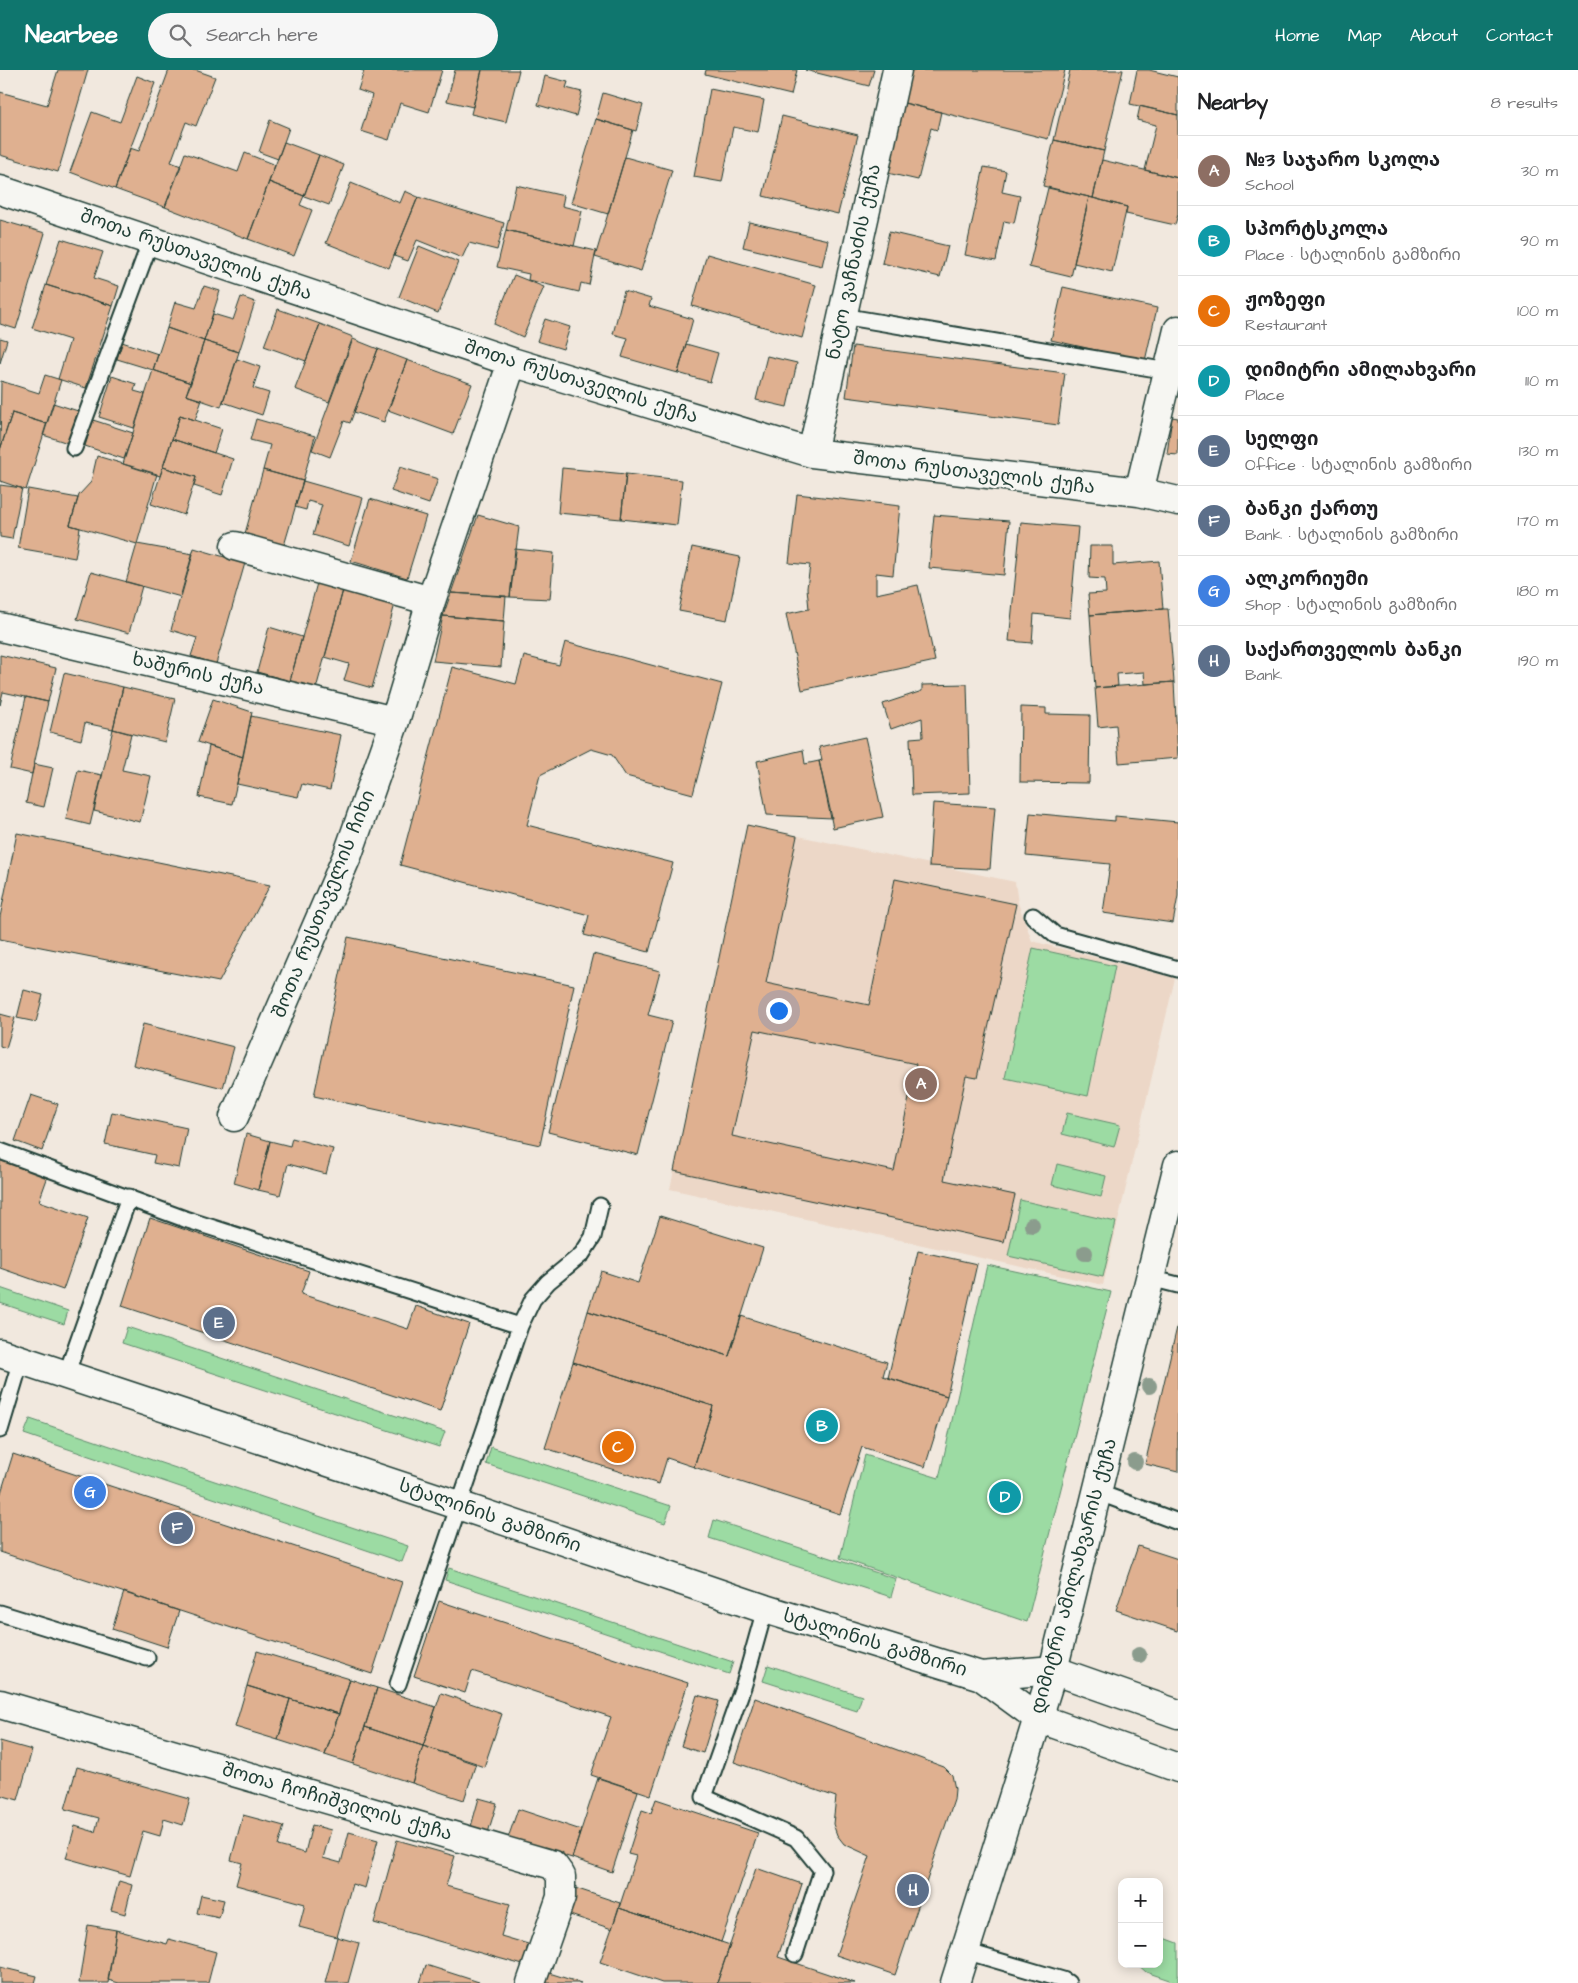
<!DOCTYPE html>
<meta charset="utf-8">
<style>
:root{--surface:#fff;--page:#f6f6f6;--text:#202124;--muted:#757577;--line:#e0e0e0;--accent:#0f766e}
body{margin:0;font-family:"Architects Daughter","Noto Sans Georgian",sans-serif;background:var(--page);color:var(--text)}
.controls{position:absolute;right:15px;bottom:15px;display:grid;overflow:hidden;border-radius:10px;box-shadow:0 2px 12px #0003}
.controls button{width:45px;height:45px;display:grid;place-items:center;padding:0;border:0;border-bottom:1px solid var(--line);background:var(--surface);color:var(--text);font:25px sans-serif}
.you{position:absolute;left:778px;top:940px;width:18px;height:18px;margin:-12px;border:4px solid #fff;border-radius:50%;background:#1a73e8;box-shadow:0 0 0 8px #1a73e833}
.badge{display:grid;place-items:center;width:32px;height:32px;border-radius:50%;background:var(--accent);color:#fff;font-size:16px;font-weight:700}
.pin{position:absolute;translate:-50% -50%;border:2px solid #fff;box-shadow:0 1px 5px #0006}
.list{margin:0;padding:0;list-style:none}
h2{display:flex;justify-content:space-between;align-items:center;height:65px;margin:0;padding:0 20px;font-size:21px}
h2 small{font-size:16px;font-weight:400;color:var(--muted)}
.list li{display:grid;grid-template-columns:32px 1fr auto;gap:15px;align-items:center;box-sizing:border-box;height:70px;padding:0 20px;border-top:1px solid var(--line)}
.list b{display:block;font-size:19px;white-space:nowrap}
.list p{margin:0;font-size:16px;white-space:nowrap;color:var(--muted)}
.list em{font-size:16px;font-style:normal;color:var(--muted)}
.icon{flex:none;width:28px;height:28px;fill:none;stroke:currentColor;stroke-width:2;stroke-linecap:round;stroke-linejoin:round}
.map{position:relative;flex:none;width:1178px;height:1913px;overflow:hidden}
header{display:flex;align-items:center;gap:30px;box-sizing:border-box;height:70px;padding:0 25px;background:var(--accent);color:#fff}
header strong{font-size:24px}
nav{display:flex;gap:28px;margin-inline-start:auto;font-size:18px}
.search{width:350px;height:45px;background:var(--page);display:flex;align-items:center;gap:12px;box-sizing:border-box;padding:0 18px;border-radius:28px;color:var(--muted);font-size:19px}
main{display:flex}
aside{flex:1;background:var(--surface)}
.map>svg:first-child{display:block}
</style>
<header>
<strong>Nearbee</strong>
<div class="search"><svg class="icon" aria-label="search" viewBox="0 0 24 24"><circle cx="10" cy="10" r="6"/><path d="M15 15l6 6"/></svg>Search here</div>
<nav><a>Home</a><a>Map</a><a>About</a><a>Contact</a></nav>
</header>
<main>
<div class="map">
<svg width="1178" height="1913" viewBox="0 0 1178 1913">
<rect width="100%" height="100%" fill="#f1e8de"/>
<filter id="ink" filterUnits="userSpaceOnUse"><feTurbulence type="fractalNoise" baseFrequency=".02" numOctaves="2"/><feDisplacementMap in="SourceGraphic" scale="10" xChannelSelector="R" yChannelSelector="G"/><feConvolveMatrix kernelMatrix="1 2 1 2 8 2 1 2 1" color-interpolation-filters="sRGB"/></filter>
<g filter="url(#ink)">
<path fill="#ecd7c7" d="M747 755 1015 812 1018 833 1032 871 1175 908 1103 1215 670 1119Z"/>
<path fill="#9cdba3" stroke="#5e8c6c" d="M1033 878 1115 896 1088 1026 1005 1008Z
M1067 1043 1120 1055 1114 1077 1062 1064Z
M1057 1094 1106 1106 1101 1127 1052 1115Z
M1020 1130 1116 1152 1103 1207 1008 1186Z
M987 1195 1111 1222 1027 1552 840 1488 865 1385 939 1408Z
M0 1218 68 1241 64 1254 0 1233Z
M127 1257 445 1362 439 1377 122 1273Z
M30 1349 408 1476 402 1492 24 1364Z
M491 1377 671 1436 665 1453 486 1394Z
M714 1450 896 1509 891 1527 709 1468Z
M449 1498 733 1592 729 1604 445 1510Z
M768 1595 862 1626 857 1641 763 1611Z
M1159 1866 1178 1873V1913L1146 1902 1137 1894H1159Z"/>
<path fill="#dfb090" stroke="#1f3d34" fill-rule="evenodd" d="M58 0H88L58 102 0 85V22L47 35Z
M169 0H195L215 7 196 56 186 52 171 92 181 96 165 137 115 119 130 78 139 81Z
M361 0H442L429 42 400 33 389 70 361 61 372 25 358 20 364 1Z
M455 0H482L473 37 447 31Z
M482 0H519L506 52 471 44Z
M706 0H797L791 25 705 4Z
M805 0H874L869 16Z
M908 0H1065L1048 69 900 32Z
M1070 0H1123L1104 81 1054 70Z
M1137 0H1149L1178 7V45L1130 34Z
M137 6 155 13 115 119 70 102 92 42 120 52Z
M545 6 568 12 566 18 582 22 576 46 538 35Z
M710 19 764 30 758 62 733 57 722 112 694 107Z
M603 23 643 35 636 61 596 49Z
M900 32 941 42 937 60 931 58 918 110 883 102Z
M1140 36 1178 45V108L1145 100 1156 55 1137 50Z
M782 46 858 65 838 144 763 126Z
M596 49 633 60 608 144 571 133Z
M270 50 289 58 278 89 259 82Z
M1054 70 1104 81 1093 128 1043 116Z
M284 72 319 85 304 126 269 112Z
M185 83 238 102 245 83 275 95 248 169 165 137Z
M319 85 344 95 329 135 304 126Z
M625 87 672 100 641 201 595 187Z
M1102 90 1178 108V144L1175 155 1126 144 1127 137 1093 128Z
M984 97 1006 101 1002 122 1020 126 1014 153 1004 151 996 191 965 185Z
M269 112 304 126 300 135 312 140 294 186 248 169Z
M351 113 400 133 405 121 418 127 389 198 326 173Z
M516 115 564 126 562 136 582 141 574 176 506 160Z
M1048 118 1089 127 1071 207 1029 197Z
M418 127 504 153 497 180 469 173 462 188 417 170 408 191 394 186Z
M1089 127 1127 137 1112 202 1074 193Z
M0 150 45 163 16 259 0 254Z
M749 152 828 170 822 196 743 177Z
M506 160 596 181 589 215 581 213 579 222 528 210 529 204 497 197Z
M889 162 948 176 940 207 882 193Z
M61 169 103 182 94 208 119 216 113 236 46 215Z
M419 176 458 192 438 243 399 227Z
M707 184 816 215 802 268 692 236Z
M514 205 544 217 523 267 494 254Z
M46 215 113 236 86 318 58 309 70 270 32 258Z
M204 216 220 221 204 271 167 258 175 232 196 238Z
M1063 217 1157 238 1145 291 1051 270Z
M624 221 651 229 649 236 693 249 678 303 622 287 628 268 613 264Z
M241 227 255 232 239 282 204 271 213 244 233 250Z
M278 239 320 254 306 291 264 276Z
M545 249 570 257 563 279 537 271Z
M320 254 353 267 329 332 295 319Z
M167 258 204 271 191 313 153 300Z
M0 268 7 270 0 293Z
M353 269 378 279 350 353 344 351 330 387 312 380Z
M204 271 239 282 221 337 186 325Z
M122 272 158 284 153 300 117 289Z
M686 274 718 283 710 312 678 303Z
M853 276 1065 303 1058 355 846 327Z
M378 279 407 290 384 352 354 342Z
M767 286 797 293 787 337 756 330Z
M237 289 260 297 253 318 269 323 262 345 223 332Z
M407 290 472 314 453 364 388 340Z
M153 300 191 313 186 325 202 330 195 350 180 345 160 406 123 394Z
M45 305 61 310 47 354 12 343 0 380 1 311 39 323Z
M112 306 136 314 134 321 145 324 134 358 99 347Z
M53 333 78 341 68 373 43 365Z
M12 343 47 354 26 420 0 411V380Z
M180 345 222 359 214 383 172 369Z
M1172 347 1178 348V385L1167 384Z
M256 349 315 366 303 411 263 400 270 375 250 370Z
M93 350 133 363 124 389 85 376Z
M172 369 233 389 222 425 194 416 196 407 163 397Z
M97 386 157 404 137 474 70 455 79 425 91 412Z
M163 397 196 407 184 445 151 434Z
M400 397 438 409 429 434 391 421Z
M562 398 626 404 621 449 558 443Z
M263 400 303 411 283 479 244 467Z
M626 404 682 410 677 455 621 449Z
M303 411 363 428 349 476 313 465 322 435 308 431 306 440 295 437Z
M0 415 22 418 12 469 0 467Z
M28 419 78 428 70 455 80 458 75 488 18 478Z
M797 424 900 436 893 505 876 503V524L918 515 935 591 802 620 786 544 809 539 807 518 810 495 789 493Z
M370 429 426 446 407 508 351 491Z
M478 445 519 457 510 527 451 523Z
M934 445 1009 451 1004 505 929 498Z
M1021 452 1078 457 1070 548 1034 544 1032 573 1009 571Z
M137 474 193 484 181 527 126 512Z
M1090 476H1113V495L1159 491 1163 539 1090 545 1088 524 1106 523 1105 509 1089 508Z
M692 477 740 487 727 550 679 541Z
M194 478 245 493 216 594 191 586 197 568 171 560Z
M515 479 554 483 550 529 510 527Z
M91 502 142 516 129 563 77 549Z
M317 513 343 520 316 619 290 611Z
M343 520 395 534 372 618 344 610 349 594 325 587Z
M451 523 506 526 504 551 443 546Z
M1163 539H1168L1174 612 1145 614 1144 602 1117 604 1118 616 1095 618 1090 545Z
M443 546 504 551 501 597 433 591Z
M269 557 302 567 290 611 257 602Z
M565 572 722 614 693 724 626 706 612 685 591 679 540 705 527 755 673 793 649 882 584 865 589 845 400 795 452 597 516 614 524 586 559 595Z
M0 585 56 598 48 632 3 622 0 635Z
M64 603 123 617 113 659 85 653 81 670 50 662Z
M1174 612 1178 688 1119 693 1116 655 1098 657 1095 618Z
M967 614 970 723 912 725 910 668 923 667 922 648 891 659 883 634 922 621V615Z
M123 617 175 629 165 672 113 659Z
M26 627 48 632 32 704 10 699Z
M213 629 252 642 243 687 198 672Z
M1021 637 1046 638V644L1090 645 1089 713 1020 712Z
M251 646 341 665 330 720 302 714 298 727 237 714Z
M113 659 131 664 122 700 151 706 140 752 94 741Z
M865 667 883 747 833 758 819 691 822 690 819 677Z
M209 676 243 687 232 734 199 727Z
M803 680 805 694 819 691 832 748 767 745 757 691Z
M34 694 53 698 44 737 26 733Z
M78 700 102 705 90 755 66 749Z
M933 733 995 737 990 799 929 796Z
M1030 743 1115 751V746L1178 752V826L1173 853 1103 843 1110 794 1026 786Z
M747 755 797 766 766 913 869 935 895 809 1016 834 977 1008 966 1006 944 1110 1015 1125 1004 1172 674 1101ZM755 960 916 994 894 1101 732 1066Z
M17 763 270 815 219 912 0 869V847Z
M348 867 574 915 540 1075 314 1026Z
M593 884 660 901 648 945 672 951 638 1085 548 1062Z
M24 920 43 925 36 952 17 948Z
M0 944 15 948 6 978 0 976Z
M143 954 234 977 223 1018 133 995Z
M31 1025 58 1034 42 1081 15 1071Z
M112 1042 187 1058 179 1098 153 1093 155 1085 105 1074Z
M246 1064 270 1071 258 1120 234 1113Z
M292 1068 333 1079 326 1104 288 1094 280 1125 258 1120 270 1071 290 1076Z
M0 1089 48 1106 39 1131 88 1148 63 1220 0 1198Z
M660 1146 763 1178 729 1286 588 1241 601 1201 638 1213Z
M150 1148 309 1201 301 1224 408 1259 416 1236 469 1254 440 1341 122 1236Z
M918 1181 977 1194 947 1326 888 1308Z
M588 1241 729 1286 741 1246 887 1292 883 1306 947 1326 925 1397 862 1377 840 1444 694 1397 713 1336 573 1292Z
M1178 1253V1402L1145 1394Z
M573 1292 713 1336 694 1397 667 1388 659 1414 545 1378Z
M13 1384 402 1512 372 1604 0 1482V1426Z
M1138 1476 1178 1489V1561L1116 1540Z
M124 1522 179 1541 167 1577 112 1559Z
M439 1531 688 1613 651 1725 591 1705 611 1647 472 1601 465 1623 414 1606Z
M257 1581 350 1609 339 1644 247 1616Z
M350 1609 377 1618 353 1694 325 1685Z
M247 1616 290 1629 278 1670 235 1657Z
M377 1618 436 1637 423 1676 365 1657Z
M441 1623 502 1644 484 1697 423 1676Z
M697 1625 719 1631 703 1683 681 1676Z
M755 1628 944 1697 952 1705 955 1719 954 1730 895 1905 836 1885 870 1786 844 1774 837 1765 833 1754 836 1727 734 1692Z
M290 1629 339 1644 325 1685 278 1670Z
M365 1657 423 1676 412 1713 353 1694Z
M0 1671 32 1680 18 1730 0 1725Z
M423 1676 476 1693 464 1730 412 1713Z
M77 1697 190 1729 183 1755 164 1749 160 1766 143 1761 130 1806 66 1788 75 1756 95 1762 99 1748 65 1739Z
M598 1708 638 1721 612 1802 572 1788Z
M479 1728 497 1733 487 1766 470 1760Z
M656 1729 758 1763 721 1872 619 1838 636 1786 628 1784 642 1740 651 1743Z
M518 1739 581 1760 572 1788 508 1768Z
M243 1745 284 1756 278 1776 305 1783 312 1755 331 1760 323 1788 341 1793 349 1762 378 1770 365 1818 352 1814 337 1867 299 1857 305 1834 236 1815 242 1793 231 1790Z
M397 1770 455 1786 446 1816 510 1834 501 1866 528 1874 523 1895 374 1853Z
M756 1798 802 1814 778 1887 855 1913H717Z
M119 1811 132 1815 125 1844 111 1840Z
M575 1818 620 1833 612 1859 567 1844Z
M201 1825 224 1830 219 1848 197 1843Z
M619 1838 730 1875 717 1913H662L600 1892Z
M88 1855 116 1860 108 1913H79Z
M116 1860 167 1874 169 1869 216 1882 208 1913H119L108 1910Z
M337 1867 359 1873 348 1913H325Z
M426 1895 482 1913H420Z
M0 1897 37 1906 35 1913H0Z
M546 1902 581 1913H543Z"/>
<g fill="none" stroke-linecap="round" stroke-linejoin="round">
<g stroke="#1f3d34" stroke-width="19">
<path id="lane" d="M842 246 1168 301
M74 378 151 170
M1033 846 1055 865 1178 899
M0 1081 185 1149 520 1256 398 1614
M1150 1208 1178 1215
M520 1256 533 1229 548 1212 582 1184 593 1167 600 1136
M66 1305 129 1127
M0 1360 21 1290
M1097 1422 1178 1452
M765 1539 744 1614 704 1727 796 1768 822 1800 795 1884
M0 1543 147 1588
M965 1881 1063 1910 1068 1913"/>
</g>
<g stroke="#1f3d34" stroke-width="31">
<path id="street" d="M0 120 512 292 812 383 1139 422 1178 431
M812 383 897 0
M1139 422 1178 260
M235 476 431 531
M0 557 395 651
M234 1047 348 784 395 651 431 531 512 292
M0 1634 553 1795 561 1806V1827L531 1913
M955 1913 1053 1600 1178 1095"/>
</g>
<g stroke="#1f3d34" stroke-width="31">
<path id="secondary" d="M0 1283 458 1435 765 1539 981 1606 1038 1648 1178 1698
M981 1606 1053 1600 1178 1644"/>
</g>
<use href="#lane" stroke="#f6f6f2" stroke-width="15"/>
<use href="#street" stroke="#f6f6f2" stroke-width="28"/>
<use href="#secondary" stroke="#f6f6f2" stroke-width="28"/>
</g>
<g fill="#8b9c8d">
<circle cx="1032" cy="1155" r="8"/>
<circle cx="1085" cy="1183" r="8"/>
<circle cx="1149" cy="1316" r="8"/>
<circle cx="1135" cy="1392" r="8"/>
<circle cx="1139" cy="1585" r="8"/>
</g>
</g>
<g text-anchor="middle" dominant-baseline="central" stroke-width="4.5" stroke-linejoin="round" paint-order="stroke">
<g font-size="19" fill="#1f3d34" stroke="#f6f6f2">
<text transform="translate(196 185) rotate(19)">შოთა რუსთაველის ქუჩა</text>
<text transform="translate(854 192) rotate(-78)">ნატო ვაჩნაძის ქუჩა</text>
<text transform="translate(581 312) rotate(17)">შოთა რუსთაველის ქუჩა</text>
<text transform="translate(974 403) rotate(7)">შოთა რუსთაველის ქუჩა</text>
<text transform="translate(198 604) rotate(13)">ხაშურის ქუჩა</text>
<text transform="translate(324 834) rotate(-68)">შოთა რუსთაველის ჩიხი</text>
<text transform="translate(490 1446) rotate(19)">სტალინის გამზირი</text>
<text transform="translate(1074 1506) rotate(-75)">დიმიტრი ამილახვარის ქუჩა</text>
<text transform="translate(875 1573) rotate(17)">სტალინის გამზირი</text>
<text transform="translate(337 1732) rotate(16)">შოთა ჩოჩიშვილის ქუჩა</text>
</g>
</g>
</svg>
<div class="controls">
<button>+</button>
<button>−</button>
</div>
<div class="you"></div>
<div class="pin badge" style="left:921px;top:1014px;background:#8d6e63">A</div>
<div class="pin badge" style="left:822px;top:1356px;background:#0f9aa8">B</div>
<div class="pin badge" style="left:618px;top:1377px;background:#e8710a">C</div>
<div class="pin badge" style="left:1005px;top:1427px;background:#0f9aa8">D</div>
<div class="pin badge" style="left:219px;top:1253px;background:#5c6f8a">E</div>
<div class="pin badge" style="left:177px;top:1458px;background:#5c6f8a">F</div>
<div class="pin badge" style="left:90px;top:1422px;background:#3f7fe0">G</div>
<div class="pin badge" style="left:913px;top:1820px;background:#5c6f8a">H</div>
</div>
<aside>
<h2>Nearby<small>8 results</small></h2>
<ul class="list">
<li><span class="badge" style="background:#8d6e63">A</span><div><b>№3 საჯარო სკოლა</b><p>School</p></div><em>30 m</em></li>
<li><span class="badge" style="background:#0f9aa8">B</span><div><b>სპორტსკოლა</b><p>Place · სტალინის გამზირი</p></div><em>90 m</em></li>
<li><span class="badge" style="background:#e8710a">C</span><div><b>ჟოზეფი</b><p>Restaurant</p></div><em>100 m</em></li>
<li><span class="badge" style="background:#0f9aa8">D</span><div><b>დიმიტრი ამილახვარი</b><p>Place</p></div><em>110 m</em></li>
<li><span class="badge" style="background:#5c6f8a">E</span><div><b>სელფი</b><p>Office · სტალინის გამზირი</p></div><em>130 m</em></li>
<li><span class="badge" style="background:#5c6f8a">F</span><div><b>ბანკი ქართუ</b><p>Bank · სტალინის გამზირი</p></div><em>170 m</em></li>
<li><span class="badge" style="background:#3f7fe0">G</span><div><b>ალკორიუმი</b><p>Shop · სტალინის გამზირი</p></div><em>180 m</em></li>
<li><span class="badge" style="background:#5c6f8a">H</span><div><b>საქართველოს ბანკი</b><p>Bank</p></div><em>190 m</em></li>
</ul>
</aside>
</main>
